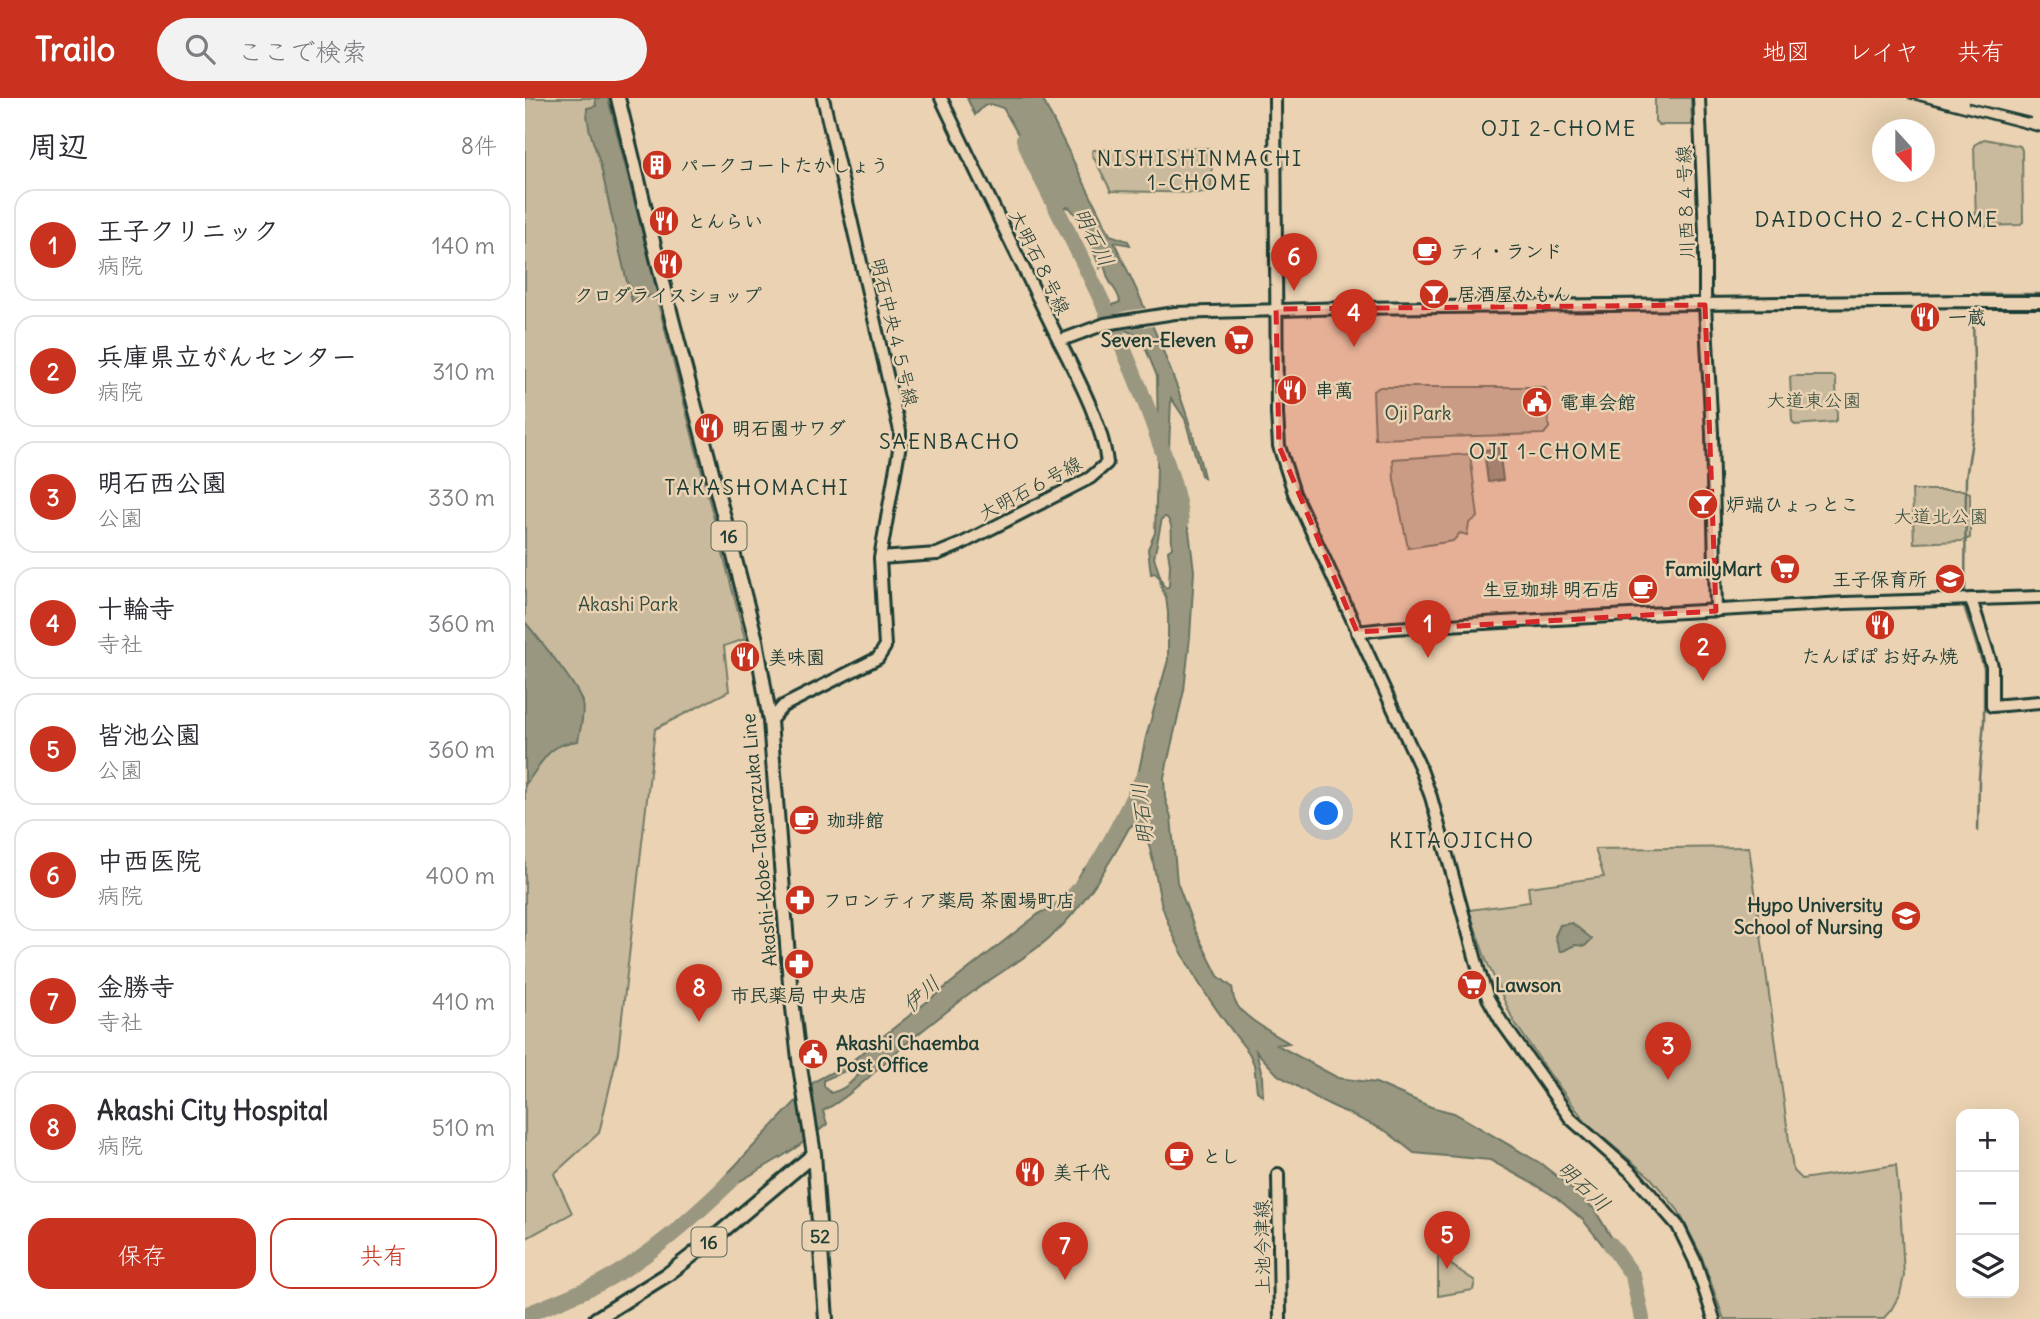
<!DOCTYPE html>
<html lang="ja">
<meta charset="utf-8">
<style>
:root{--surface:#fff;--page:#f2f2f3;--text:#2b2b33;--muted:#7c7c81;--line:#e1e1e2;--accent:#c8321e}
body{margin:0;font-family:Delius,"Klee One",sans-serif;background:var(--page);color:var(--text)}
.controls{position:absolute;right:21px;bottom:21px;display:grid;overflow:hidden;border-radius:14px;box-shadow:0 7px 28px #0002}
.controls button{width:63px;height:63px;display:grid;place-items:center;padding:0;border:0;border-bottom:2px solid var(--line);background:var(--surface);color:var(--text);font:35px sans-serif}
.compass{position:absolute;left:1347px;top:21px;width:63px;height:63px;border-radius:50%;background:var(--surface);box-shadow:0 7px 28px #0002;rotate:159deg}
.you{position:absolute;left:802px;top:716px;width:24px;height:24px;margin:-18px;border:5px solid #fff;border-radius:50%;background:#1a73e8;box-shadow:0 0 0 10px #1a73e833}
.badge{display:grid;place-items:center;width:46px;height:46px;border-radius:50%;background:var(--accent);color:#fff;font-size:23px;font-weight:700}
.pin{position:absolute;translate:-50% -58px;filter:drop-shadow(0 2px 4px #0008)}
.pin::after{content:'';position:absolute;top:37px;width:24px;height:21px;background:inherit;clip-path:polygon(0 0,100% 0,50% 100%)}
.list{margin:0;padding:0;list-style:none}
h2{display:flex;justify-content:space-between;align-items:center;height:91px;margin:0;padding:0 28px;font-size:30px}
h2 small{font-size:23px;font-weight:400;color:var(--muted)}
.list li{display:grid;grid-template-columns:46px 1fr auto;gap:21px;align-items:center;box-sizing:border-box;height:112px;margin:0 14px 14px;padding:0 14px;border:2px solid var(--line);border-radius:21px}
.list b{display:block;font-size:26px;white-space:nowrap}
.list p{margin:0;font-size:23px;white-space:nowrap;color:var(--muted)}
.list em{font-size:23px;font-style:normal;color:var(--muted)}
.actions{display:flex;gap:14px;padding:21px 28px}
.actions a{flex:1;padding:16px 0;border:2px solid var(--accent);border-radius:21px;text-align:center;font-size:24px;color:var(--accent)}
.actions .main{background:var(--accent);color:#fff}
.icon{flex:none;width:38px;height:38px;fill:none;stroke:currentColor;stroke-width:2;stroke-linecap:round;stroke-linejoin:round}
.map{position:relative;flex:none;width:1515px;height:1221px;overflow:hidden}
header{display:flex;align-items:center;gap:42px;box-sizing:border-box;height:98px;padding:0 35px;background:var(--accent);color:#fff}
header strong{font-size:33px}
nav{display:flex;gap:38px;margin-inline-start:auto;font-size:24px}
.search{width:490px;height:63px;background:var(--page);display:flex;align-items:center;gap:18px;box-sizing:border-box;padding:0 24px;border-radius:38px;color:var(--muted);font-size:26px}
main{display:flex}
aside{flex:1;background:var(--surface)}
.map>svg:first-child{display:block}
</style>
<header>
<strong>Trailo</strong>
<div class="search"><svg class="icon" aria-label="search" viewBox="0 0 24 24"><circle cx="10" cy="10" r="6"/><path d="M15 15l6 6"/></svg>ここで検索</div>
<nav><a>地図</a><a>レイヤ</a><a>共有</a></nav>
</header>
<main>
<aside>
<h2>周辺<small>8件</small></h2>
<ul class="list">
<li><span class="badge">1</span><div><b>王子クリニック</b><p>病院</p></div><em>140 m</em></li>
<li><span class="badge">2</span><div><b>兵庫県立がんセンター</b><p>病院</p></div><em>310 m</em></li>
<li><span class="badge">3</span><div><b>明石西公園</b><p>公園</p></div><em>330 m</em></li>
<li><span class="badge">4</span><div><b>十輪寺</b><p>寺社</p></div><em>360 m</em></li>
<li><span class="badge">5</span><div><b>皆池公園</b><p>公園</p></div><em>360 m</em></li>
<li><span class="badge">6</span><div><b>中西医院</b><p>病院</p></div><em>400 m</em></li>
<li><span class="badge">7</span><div><b>金勝寺</b><p>寺社</p></div><em>410 m</em></li>
<li><span class="badge">8</span><div><b>Akashi City Hospital</b><p>病院</p></div><em>510 m</em></li>
</ul>
<div class="actions"><a class="main">保存</a><a>共有</a></div>
</aside>
<div class="map">
<svg width="1515" height="1221" viewBox="0 0 1515 1221">
<rect width="100%" height="100%" fill="#ead2b2"/>
<filter id="ink" filterUnits="userSpaceOnUse"><feTurbulence type="fractalNoise" baseFrequency=".0143" numOctaves="2"/><feDisplacementMap in="SourceGraphic" scale="14" xChannelSelector="R" yChannelSelector="G"/><feConvolveMatrix kernelMatrix="1 2 1 2 8 2 1 2 1" color-interpolation-filters="sRGB"/></filter>
<g filter="url(#ink)">
<path fill="#c9ba9d" stroke="#747c68" stroke-width="2" d="M0 0H80L220 541 199 548 204 593 130 631 93 954 74 1035 29 1076 47 1115 0 1141Z
M1130 0H1166L1167 27H1134L1130 23Z
M1459 41 1495 48 1497 52 1498 124 1494 127 1456 128 1451 124 1449 47Z
M683 50 687 54 686 92 682 95 586 93 567 56 568 52Z
M1268 278H1309L1311 282 1312 321 1309 324 1270 327 1267 323 1265 279Z
M855 289H1019L1022 293 1024 330 1019 336 850 341 848 293Z
M945 356 953 419 944 425 942 437 935 435 928 443 883 450 869 382 868 361Z
M1387 392H1437L1445 395V440L1436 443 1389 445Z
M1224 749 1268 1072 1277 1081 1371 1067 1376 1122 1379 1178 1375 1196 1366 1212 1358 1221H1199L1176 1157 1153 1112 1125 1079 1063 1027 1024 975 988 922 961 862 944 812 1005 804 1003 789 1079 779 1070 751Z
M913 1158 950 1183 948 1192 913 1198Z"/>
<path fill="#999780" stroke="#687362" stroke-width="2" fill-rule="evenodd" d="M70 0H83L133 196 107 203C95 159 86 114 76 69 71 49 61 30 62 10L71 8Z
M442 0H517L585 137 603 143 605 147 589 144C625 219 660 297 679 379L676 377 660 321 646 300 644 351 641 373 646 379 664 433 669 473 665 539 659 592 639 679 640 700 646 719 652 784 670 832 693 878 707 889C708 893 708 897 709 901 714 918 749 936 764 945L752 947 813 980 851 985 906 1009 929 1015 1015 1065 1043 1087 1069 1111 1104 1168 1081 1151 1058 1122 1032 1100 1014 1089 965 1062 889 1055 861 1033 797 1003 753 977 731 953 737 978 738 998 732 993 729 966 724 955C689 910 655 863 637 808 632 791 626 735 614 726L607 727 604 730C585 765 565 798 538 827 513 853 481 870 452 891 432 905 412 921 393 936 360 961 334 994 298 1013L302 1026C267 1057 213 1083 173 1107L290 983 323 966 516 814C523 814 534 810 539 804L557 773 588 741 598 727 608 701 621 639 643 562V515L641 499 636 489 635 480 630 475 626 476 623 451 630 435 633 340 632 278 618 244 611 237 600 232 585 231 576 226 575 212 595 204C594 195 588 190 584 182 581 176 581 171 578 165L575 170 560 131 546 111 543 109 540 110 547 138V157L532 117 530 105 514 91 516 76 478 10 469 7H460L450 17ZM641 419C649 425 646 440 647 450L643 453 645 467 644 488 641 490 638 487 629 460 637 420ZM329 969 335 970V975C326 985 320 991 306 995L299 988V982Z
M974 350 978 382 963 384 959 352Z
M0 524C13 540 53 587 57 604 60 616 55 631 53 643 21 646 18 665 0 687Z
M1047 825 1067 841 1060 848 1050 847 1038 853H1035L1030 838 1035 827Z"/>
<path fill="#ead2b2" d="M622 210 630 228 606 230 588 235 579 233 573 228 572 221 601 213Z"/>
<g fill="none" stroke-linecap="round" stroke-linejoin="round">
<path stroke="#687362" stroke-width="2.5" d="M1456 196H1515
M1440 499 1441 380 1450 324 1448 213
M1440 506V511L1459 570V623L1454 680 1453 733"/>
<path stroke="#999780" stroke-width="16" d="M499 41 508 64C553 153 599 242 632 337 642 366 653 394 656 424
M535 811C574 777 594 725 618 680
M1086 1147 1108 1178 1117 1221
M0 1217C25 1207 50 1197 75 1185 124 1160 167 1120 207 1082"/>
<g stroke="#1f3d34" stroke-width="16">
<path id="secondary" d="M750 0 752 315 754 348 769 395 895 669 906 699 955 877 963 900 976 923 1046 1021 1107 1075 1153 1128 1170 1163 1189 1221
M1174 0 1180 135V207L1187 335 1191 513
M534 243 580 226 650 215 822 210 1448 203 1458 204H1515
M355 460 412 456 434 447 565 380 582 365C577 321 545 266 526 226 489 151 452 76 416 0
M1446 501 1467 568V608L1515 604
M832 534 868 530 1320 505 1515 499
M245 623 258 608 353 560 360 549 355 460 375 346V333L298 0
M753 1076 755 1221"/>
</g>
<g stroke="#1f3d34" stroke-width="18">
<path id="primary" d="M93 0 147 221 231 542 245 623 265 885 275 969 289 1056 301 1221
M71 1221 143 1176 183 1145 289 1056"/>
</g>
<use href="#secondary" stroke="#ead2b2" stroke-width="10"/>
<use href="#primary" stroke="#ead2b2" stroke-width="12"/>
<path stroke="#1f3d34" stroke-width="2.5" d="M1384 0 1515 34
M1444 5 1505 20"/>
</g>
</g>
<path fill="#d62828" fill-opacity="0.2" stroke="#d62828" stroke-width="5" stroke-dasharray="14 9" stroke-linejoin="round" d="M1180 207 1191 513 832 534 754 348 751 211Z"/>
<defs>
<g id="building-disc" transform="scale(1.575)"><circle r="9.5" fill="#c8321e" stroke="#ead2b2"/><path d="M-4-6H4V6H1V3H-1V6H-4ZM-2.5-4.3h1.7v1.8h-1.7ZM.8-4.3h1.7v1.8H.8ZM-2.5-1h1.7V.8h-1.7ZM.8-1h1.7V.8H.8Z" fill="#fff"/></g>
<g id="restaurant-disc" transform="scale(1.575)"><circle r="9.5" fill="#c8321e" stroke="#ead2b2"/><path d="M-5-6h1v4h1v-4h1v4h1v-4h1v5L-1.5 .5V6h-2V.5L-5-1ZM5-6V6H3V1.5H1.5Q1.5-4 5-6Z" fill="#fff"/></g>
<g id="cafe-disc" transform="scale(1.575)"><circle r="9.5" fill="#c8321e" stroke="#ead2b2"/><path d="M-5.5-4.5H6V0H3Q3 3.5 0 3.5H-2.5Q-5.5 3.5-5.5 0ZM3-3.2v2h1.7v-2ZM-6 4.5H4V6H-6Z" fill="#fff"/></g>
<g id="bar-disc" transform="scale(1.575)"><circle r="9.5" fill="#c8321e" stroke="#ead2b2"/><path d="M-6-5H6L.8 .8V4.5H3.5V6h-7V4.5H-.8V.8Z" fill="#fff"/></g>
<g id="supermarket-disc" transform="scale(1.575)"><circle r="9.5" fill="#c8321e" stroke="#ead2b2"/><path d="M-6-5.5h2.5l.6 2H6L4.5 2H-2.5L-4.4-4H-6ZM-1.5 3.2a1.3 1.3 0 1 0 .1 0ZM3 3.2a1.3 1.3 0 1 0 .1 0Z" fill="#fff"/></g>
<g id="civic-disc" transform="scale(1.575)"><circle r="9.5" fill="#c8321e" stroke="#ead2b2"/><path d="M-.6-6.5H3V-4.5H.6V-3L4-1V1h2V6H-6V1h2V-1L-.6-3ZM-1.2 2.5V6h2.4V2.5Z" fill="#fff"/></g>
<g id="school-disc" transform="scale(1.575)"><circle r="9.5" fill="#c8321e" stroke="#ead2b2"/><path d="M0-5L7-2L0 1L-7-2ZM-4 1L0 2.5L4 1V4Q0 6-4 4Z" fill="#fff"/></g>
<g id="pharmacy-disc" transform="scale(1.575)"><circle r="9.5" fill="#c8321e" stroke="#ead2b2"/><path d="M-2-6h4v4h4v4h-4v4h-4v-4h-4v-4h4Z" fill="#fff"/></g>
<g id="university-disc" transform="scale(1.575)"><circle r="9.5" fill="#c8321e" stroke="#ead2b2"/><path d="M0-5L7-2L0 1L-7-2ZM-4 1L0 2.5L4 1V4Q0 6-4 4Z" fill="#fff"/></g>
</defs>
<g fill-rule="evenodd">
<use href="#building-disc" x="132" y="67"/>
<use href="#restaurant-disc" x="139" y="123"/>
<use href="#cafe-disc" x="902" y="153"/>
<use href="#restaurant-disc" x="143" y="166"/>
<use href="#bar-disc" x="909" y="196"/>
<use href="#restaurant-disc" x="1400" y="219"/>
<use href="#supermarket-disc" x="714" y="242"/>
<use href="#restaurant-disc" x="767" y="292"/>
<use href="#civic-disc" x="1012" y="304"/>
<use href="#restaurant-disc" x="184" y="330"/>
<use href="#bar-disc" x="1178" y="406"/>
<use href="#supermarket-disc" x="1260" y="471"/>
<use href="#school-disc" x="1425" y="481"/>
<use href="#cafe-disc" x="1118" y="491"/>
<use href="#restaurant-disc" x="1355" y="527"/>
<use href="#restaurant-disc" x="220" y="559"/>
<use href="#cafe-disc" x="279" y="722"/>
<use href="#pharmacy-disc" x="275" y="802"/>
<use href="#university-disc" x="1381" y="818"/>
<use href="#pharmacy-disc" x="274" y="866"/>
<use href="#supermarket-disc" x="947" y="887"/>
<use href="#civic-disc" x="288" y="956"/>
<use href="#cafe-disc" x="654" y="1058"/>
<use href="#restaurant-disc" x="505" y="1074"/>
</g>
<g text-anchor="middle" dominant-baseline="central" stroke-width="5" stroke-linejoin="round" paint-order="stroke">
<g fill="#ead2b2" stroke="#5c6a5a" stroke-width="2">
<rect x="186.5" y="423.5" width="35" height="29" rx="5"/>
<rect x="277.5" y="1123.5" width="35" height="29" rx="5"/>
<rect x="166.5" y="1129.5" width="35" height="29" rx="5"/>
</g>
<g font-size="18" font-weight="bold" fill="#1f3d34">
<text x="204" y="438">16</text>
<text x="295" y="1138">52</text>
<text x="184" y="1144">16</text>
</g>
<g font-size="19" font-weight="bold" fill="#1f3d34" stroke="#ead2b2" text-anchor="start">
<text x="155" y="67">パークコートたかしょう</text>
<text x="162" y="123">とんらい</text>
<text x="925" y="153">ティ・ランド</text>
<text x="932" y="196">居酒屋かもん</text>
<text x="143" y="197" text-anchor="middle">クロダライスショップ</text>
<text x="1423" y="219">一蔵</text>
<text x="691" y="242" text-anchor="end">Seven-Eleven</text>
<text x="790" y="292">串萬</text>
<text x="1035" y="304">電車会館</text>
<text x="207" y="330">明石園サワダ</text>
<text x="1201" y="406">炉端ひょっとこ</text>
<text x="1237" y="471" text-anchor="end">FamilyMart</text>
<text x="1402" y="481" text-anchor="end">王子保育所</text>
<text x="1095" y="491" text-anchor="end">生豆珈琲 明石店</text>
<text x="1355" y="558" text-anchor="middle">たんぽぽ お好み焼</text>
<text x="243" y="559">美味園</text>
<text x="302" y="722">珈琲館</text>
<text x="298" y="802">フロンティア薬局 茶園場町店</text>
<text x="1358" y="807" text-anchor="end">Hypo University<tspan x="1358" dy="22">School of Nursing</tspan></text>
<text x="970" y="887">Lawson</text>
<text x="274" y="897" text-anchor="middle">市民薬局 中央店</text>
<text x="311" y="945">Akashi Chaemba<tspan x="311" dy="22">Post Office</tspan></text>
<text x="677" y="1058">とし</text>
<text x="528" y="1074">美千代</text>
</g>
<g font-size="19" fill="#1f3d34" stroke="#ead2b2">
<text transform="translate(1160 104) rotate(-92)">川西８４号線</text>
<text transform="translate(515 164) rotate(64)">大明石８号線</text>
<text transform="translate(370 234) rotate(77)">明石中央４５号線</text>
<text transform="translate(505 390) rotate(-28)">大明石６号線</text>
<text transform="translate(234 742) rotate(-95)">Akashi-Kobe-Takarazuka Line</text>
<text transform="translate(737 1149) rotate(-91)">上池今津線</text>
</g>
<g font-size="19" fill="#304a3e" stroke="#ead2b2">
<text x="1289" y="302">大道東公園</text>
<text x="893" y="315">Oji Park</text>
<text x="1416" y="418">大道北公園</text>
<text x="103" y="506">Akashi Park</text>
</g>
<g font-size="21" letter-spacing="2" fill="#1f3d34" stroke="#ead2b2">
<text x="1034" y="30">OJI 2-CHOME</text>
<text x="675" y="60">NISHISHINMACHI<tspan x="675" dy="24">1-CHOME</tspan></text>
<text x="1352" y="121">DAIDOCHO 2-CHOME</text>
<text x="425" y="343">SAENBACHO</text>
<text x="1021" y="353">OJI 1-CHOME</text>
<text x="232" y="389">TAKASHOMACHI</text>
<text x="937" y="742">KITAOJICHO</text>
</g>
<g font-size="21" font-style="italic" fill="#314a3f" stroke="#ead2b2">
<text transform="translate(569 139) rotate(63)">明石川</text>
<text transform="translate(617 716) rotate(-96)">明石川</text>
<text transform="translate(396 896) rotate(-42)">伊川</text>
<text transform="translate(1059 1088) rotate(43)">明石川</text>
</g>
</g>
</svg>
<div class="controls">
<button>+</button>
<button>−</button>
<button><svg class="icon" aria-label="layers" viewBox="0 0 24 24"><path d="M12 4l9 5-9 5-9-5zM3 14l9 5 9-5"/></svg></button>
</div>
<svg class="compass" viewBox="-18 -18 36 36"><path d="M0-13l5 13h-10z" fill="#e53935"/><path d="M0 13l5-13h-10z" fill="#7c7c81"/></svg>
<div class="you"></div>
<div class="pin badge" style="left:903px;top:560px">1</div>
<div class="pin badge" style="left:1178px;top:583px">2</div>
<div class="pin badge" style="left:1143px;top:982px">3</div>
<div class="pin badge" style="left:829px;top:249px">4</div>
<div class="pin badge" style="left:922px;top:1171px">5</div>
<div class="pin badge" style="left:769px;top:193px">6</div>
<div class="pin badge" style="left:540px;top:1182px">7</div>
<div class="pin badge" style="left:174px;top:924px">8</div>
</div>
</main>
